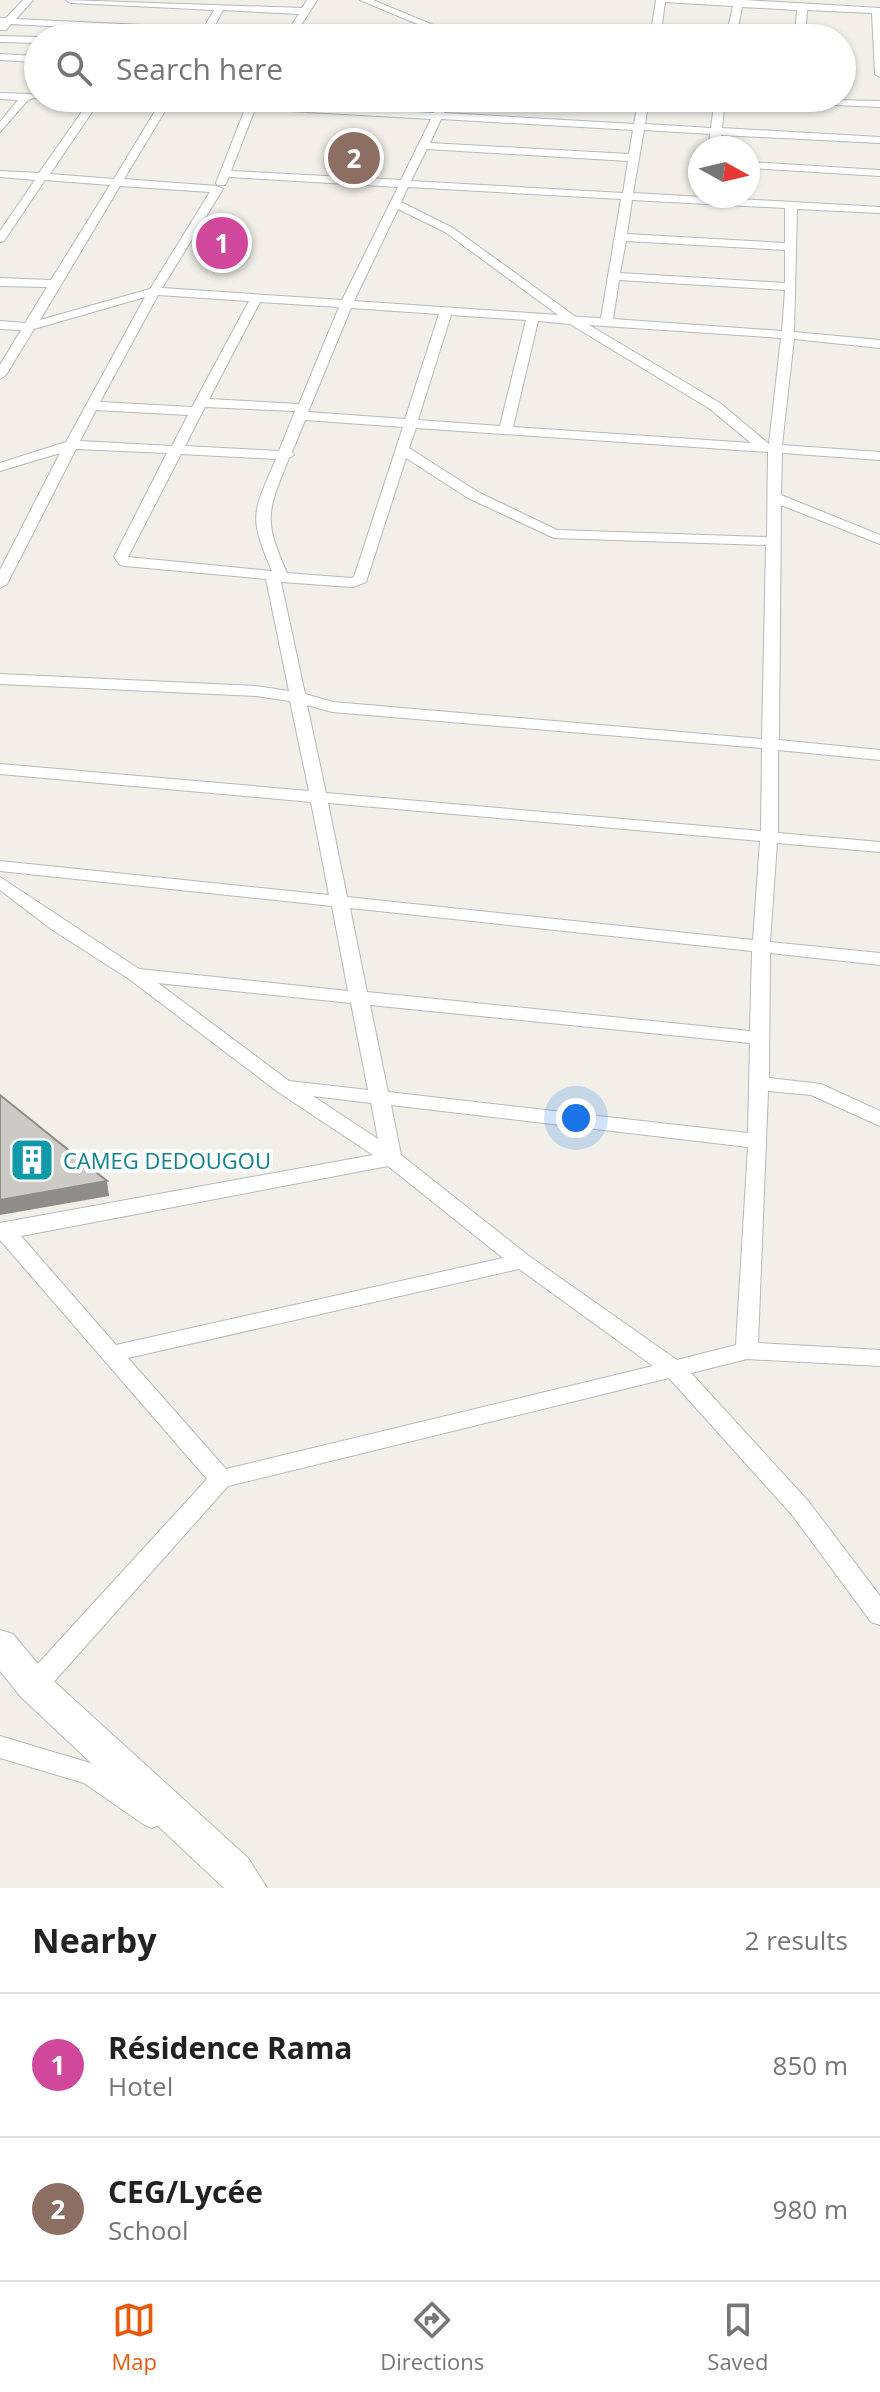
<!DOCTYPE html>
<meta charset="utf-8">
<style>
:root{--surface:#fff;--page:#f2f2f2;--text:#222;--muted:#767676;--line:#e0e0e0;--accent:#ea580c}
body{margin:0;font-family:"Open Sans",sans-serif;background:var(--page);color:var(--text)}
.compass{position:absolute;left:688px;top:136px;width:72px;height:72px;border-radius:50%;background:var(--surface);box-shadow:0 2px 6px #0004;rotate:98deg}
.you{position:absolute;left:576px;top:1118px;width:28px;height:28px;margin:-20px;border:6px solid #fff;border-radius:50%;background:#1a73e8;box-shadow:0 0 0 12px #1a73e833}
.badge{display:grid;place-items:center;width:52px;height:52px;border-radius:50%;background:var(--accent);color:#fff;font-size:26px;font-weight:700}
.pin{position:absolute;translate:-50% -50%;border:4px solid #fff;box-shadow:0 2px 8px #0006}
.list{margin:0;padding:0;list-style:none}
h2{display:flex;justify-content:space-between;align-items:center;height:104px;margin:0;padding:0 32px;font-size:34px}
h2 small{font-size:26px;font-weight:400;color:var(--muted)}
.list li{display:grid;grid-template-columns:52px 1fr auto;gap:24px;align-items:center;box-sizing:border-box;height:144px;padding:0 32px;border-top:2px solid var(--line)}
.list b{display:block;font-size:30px;white-space:nowrap}
.list p{margin:0;font-size:26px;white-space:nowrap;color:var(--muted)}
.list em{font-size:26px;font-style:normal;color:var(--muted)}
.icon{flex:none;width:44px;height:44px;fill:none;stroke:currentColor;stroke-width:2;stroke-linecap:round;stroke-linejoin:round}
.map{position:relative;flex:none;width:880px;height:1888px;overflow:hidden}
.search{position:absolute;background:var(--surface);box-shadow:0 2px 6px #0004;left:24px;right:24px;top:24px;height:88px;display:flex;align-items:center;gap:20px;box-sizing:border-box;padding:0 28px;border-radius:44px;color:var(--muted);font-size:30px}
.sheet{height:392px;background:var(--surface)}
nav{display:flex;justify-content:space-around;align-items:center;box-sizing:border-box;height:112px;border-top:2px solid var(--line);background:var(--surface);font-size:22px;color:var(--muted)}
nav a{display:grid;justify-items:center;gap:4px}
nav .on{color:var(--accent)}
.map>svg:first-child{display:block}
</style>
<div class="map">
<svg width="880" height="1888" viewBox="0 0 880 1888">
<rect width="100%" height="100%" fill="#f1efe8"/>
<g fill="none" stroke-linecap="round" stroke-linejoin="round">
<g stroke="#b5b8bc" stroke-width="2">
<path id="minor" d="M23 0H33L16 19 143 25 148 28 143 31 11 24 6 30H0V18H6Z
M66 0 302 8 307 0H317L293 38H283L299 14 223 10 208 38H198L214 10 71 3Z
M360 0H373L464 38H451Z
M656 0H744L880 8V77L875 74 872 13 807 10 805 38H795L797 10 742 7 736 38H726L733 6 665 2 660 38H650Z
M0 36 38 37 41 38H38V43L0 42Z
M0 54 38 56V62L0 60Z
M0 93 31 94 36 97 28 100 0 132V122L18 100 0 99Z
M38 96V98H173L248 103 251 98H261L258 103 434 113 441 98H451L444 113 634 124 639 98H649L645 124 711 128 715 98H725L722 128 880 137V143L721 135 719 148H709L710 134 644 130 633 193 880 207V213L797 209 794 332 880 340V348L794 339 782 445 880 452V460L782 453 781 495 880 535V544L781 505 779 740 880 750V760L778 750V833L880 842V852L777 843 770 942 880 953V965L770 953 769 1078 821 1084 880 1111V1126L811 1095 768 1091 758 1343 880 1350V1366L747 1359 691 1373 809 1502 880 1596V1625L871 1622 793 1516 669 1378 228 1486 43 1694 34 1697 25 1694 22 1686 25 1678 207 1479 0 1240V1223L373 1155 278 1092 129 979 51 929 0 890V877L139 969 348 991 332 906 0 871V861L329 895 311 802 0 774V764L309 791 290 701 256 696 0 684V674L256 686 289 691 266 579 125 566 120 565 114 557 167 453 76 449 7 584 0 588V570L60 453 0 471V463L66 442 145 297 34 329 6 375 0 379V365L21 330 0 329V321L25 323 47 287 0 286V278L51 280 110 185 45 180 4 241 0 242V231L35 180 0 177V171L39 173 88 103 41 101 36 98ZM98 103 158 106 114 179 50 174ZM168 106 245 109 216 183 217 185H225L229 177 398 187 342 300 162 288 223 189 217 186 124 179ZM255 109 431 119 401 180 231 171ZM441 119 633 130 629 154 430 143ZM427 149 628 161 623 193 411 181ZM120 186 210 192 150 289 40 320ZM408 187 621 199 601 318 576 317 453 228 401 202ZM632 200 785 208V243L627 234ZM398 209 445 232 558 315 354 301ZM626 241 785 250V283L620 273ZM619 280 785 290 782 331 613 319ZM158 295 249 301 192 407 100 402ZM260 302 339 307 299 404 209 399ZM351 308 439 314 405 419 308 412ZM451 315 526 320 500 426 418 420ZM538 321 570 324 710 409 751 443 513 427ZM589 325 781 338 769 444 720 403ZM205 407 295 411 279 451 185 446ZM96 410 188 415 172 446 80 441ZM305 420 403 427 354 577 351 578 287 573C263 518 267 513 289 458L294 455 292 452ZM416 428 768 452 767 537 557 530 478 492 409 448ZM181 454 276 459C253 513 248 515 272 571L128 557ZM406 458 468 498 554 538 766 545 762 739 333 702 305 694 281 582 353 587 366 582ZM307 705 332 712 762 748 761 831 326 793ZM328 803 760 841 753 940 347 897ZM350 908 752 951 750 1031 367 992ZM158 983 351 1003 368 1090 289 1081ZM370 1005 750 1043 748 1133 388 1092ZM313 1096 371 1103 378 1139ZM391 1105 748 1147 736 1345 677 1360 529 1256 401 1155ZM388 1166 503 1258 116 1345 21 1236ZM519 1269 653 1366 226 1469 128 1358Z
M741 98 880 101V107L746 101Z
M748 162 880 170V176L748 168Z
M0 1736 100 1766 161 1808 165 1816 161 1824 152 1828 143 1824 84 1783 0 1758Z"/>
</g>
<g stroke="#b6babf" stroke-width="2">
<path id="secondary" d="M0 1630 13 1634 47 1675 248 1858 267 1888H224L21 1697 0 1671Z"/>
</g>
<use href="#minor" fill="#fff" fill-rule="evenodd"/>
<use href="#secondary" fill="#fff" fill-rule="evenodd"/>
</g>
<path fill="#8f8d8a" d="M107 1181 109 1196 0 1215V1200Z"/>
<path fill="#cccac5" stroke="#8f8d8a" stroke-width="2" d="M0 1095 107 1181 0 1200Z"/>
<defs>
<g id="building-square" transform="scale(2.3)"><rect x="-9" y="-9" width="18" height="18" rx="4" fill="#0f9aa8" stroke="#fff"/><path d="M-4-6H4V6H1V3H-1V6H-4ZM-2.5-4.3h1.7v1.8h-1.7ZM.8-4.3h1.7v1.8H.8ZM-2.5-1h1.7V.8h-1.7ZM.8-1h1.7V.8H.8Z" fill="#fff"/></g>
</defs>
<g fill-rule="evenodd">
<use href="#building-square" x="32" y="1160"/>
</g>
<g text-anchor="middle" dominant-baseline="central" stroke-width="8" stroke-linejoin="round" paint-order="stroke">
<g font-size="22" fill="#0d838f" stroke="#fff" text-anchor="start">
<text x="63" y="1160">CAMEG DEDOUGOU</text>
</g>
</g>
</svg>
<svg class="compass" viewBox="-18 -18 36 36"><path d="M0-13l5 13h-10z" fill="#e53935"/><path d="M0 13l5-13h-10z" fill="#767676"/></svg>
<div class="you"></div>
<div class="pin badge" style="left:222px;top:243px;background:#d1479c">1</div>
<div class="pin badge" style="left:354px;top:158px;background:#8d6e63">2</div>
<div class="search"><svg class="icon" aria-label="search" viewBox="0 0 24 24"><circle cx="10" cy="10" r="6"/><path d="M15 15l6 6"/></svg>Search here</div>
</div>
<section class="sheet">
<h2>Nearby<small>2 results</small></h2>
<ul class="list">
<li><span class="badge" style="background:#d1479c">1</span><div><b>Résidence Rama</b><p>Hotel</p></div><em>850 m</em></li>
<li><span class="badge" style="background:#8d6e63">2</span><div><b>CEG/Lycée</b><p>School</p></div><em>980 m</em></li>
</ul>
</section>
<nav>
<a class="on"><svg class="icon" aria-label="map" viewBox="0 0 24 24"><path d="M3 6l6-2 6 2 6-2v14l-6 2-6-2-6 2zM9 4v14M15 6v14"/></svg>Map</a>
<a><svg class="icon" aria-label="directions" viewBox="0 0 24 24"><path d="M12 3l9 9-9 9-9-9zM9 14v-3h6M13 9l2 2-2 2"/></svg>Directions</a>
<a><svg class="icon" aria-label="saved" viewBox="0 0 24 24"><path d="M7 4h10v16l-5-4-5 4z"/></svg>Saved</a>
</nav>
